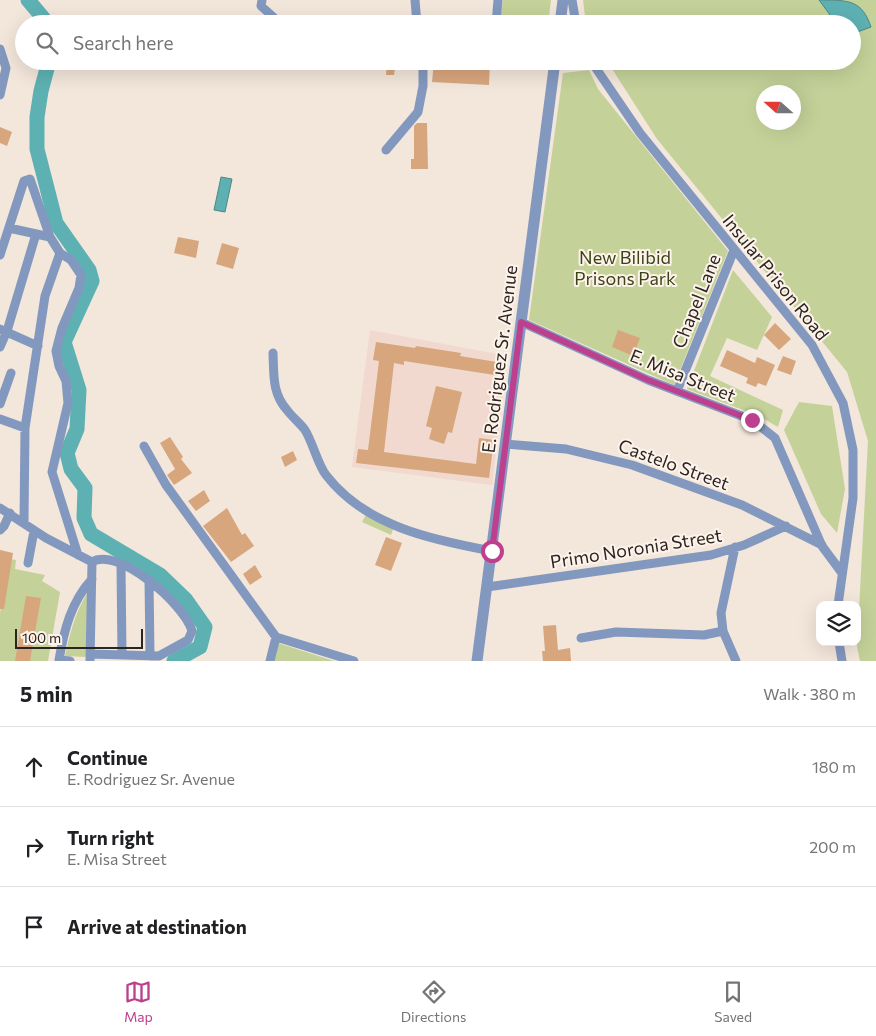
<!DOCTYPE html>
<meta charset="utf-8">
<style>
:root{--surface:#fff;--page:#f6f6f6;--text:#202124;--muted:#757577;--line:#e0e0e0;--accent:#bd408f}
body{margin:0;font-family:Commissioner,sans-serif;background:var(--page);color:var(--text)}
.controls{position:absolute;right:15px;bottom:15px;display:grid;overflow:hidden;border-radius:10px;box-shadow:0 5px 20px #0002}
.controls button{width:45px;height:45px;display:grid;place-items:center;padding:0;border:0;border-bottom:1px solid var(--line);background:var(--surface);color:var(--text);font:25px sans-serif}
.compass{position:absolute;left:756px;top:85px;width:45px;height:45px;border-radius:50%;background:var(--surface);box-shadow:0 5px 20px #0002;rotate:291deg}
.scale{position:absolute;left:15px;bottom:12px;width:128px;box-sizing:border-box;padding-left:5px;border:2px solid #2a2521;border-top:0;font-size:14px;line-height:18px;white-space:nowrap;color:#2a2521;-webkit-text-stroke:4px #fef3eb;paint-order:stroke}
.stop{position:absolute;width:15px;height:15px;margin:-11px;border:4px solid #bd408f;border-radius:50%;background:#fff}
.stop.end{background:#bd408f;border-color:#fff;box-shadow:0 1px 5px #0008}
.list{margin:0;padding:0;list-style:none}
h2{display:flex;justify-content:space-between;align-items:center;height:65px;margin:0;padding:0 20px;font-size:21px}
h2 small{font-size:16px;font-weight:400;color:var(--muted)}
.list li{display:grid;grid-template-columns:32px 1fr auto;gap:15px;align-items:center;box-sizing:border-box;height:80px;padding:0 20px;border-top:1px solid var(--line)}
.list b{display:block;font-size:19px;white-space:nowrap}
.list p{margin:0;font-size:16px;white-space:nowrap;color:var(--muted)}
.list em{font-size:16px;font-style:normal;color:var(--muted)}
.icon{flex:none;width:28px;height:28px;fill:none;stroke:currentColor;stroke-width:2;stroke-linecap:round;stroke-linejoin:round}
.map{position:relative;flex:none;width:876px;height:661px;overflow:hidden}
.search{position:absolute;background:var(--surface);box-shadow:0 5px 20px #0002;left:15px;right:15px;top:15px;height:55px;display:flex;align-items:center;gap:12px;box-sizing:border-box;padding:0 18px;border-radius:28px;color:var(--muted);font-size:19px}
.sheet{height:305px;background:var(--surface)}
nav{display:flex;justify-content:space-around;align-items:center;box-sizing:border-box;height:70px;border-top:1px solid var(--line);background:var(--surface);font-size:14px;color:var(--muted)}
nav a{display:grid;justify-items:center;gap:2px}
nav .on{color:var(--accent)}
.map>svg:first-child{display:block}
</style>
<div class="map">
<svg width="876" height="661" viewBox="0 0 876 661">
<rect width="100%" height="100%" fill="#f3e6db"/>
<path fill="#f1d9cf" d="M370 330 508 356 492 485 352 467Z"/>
<path fill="#c4d299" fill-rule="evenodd" d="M503 0H551L548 24H500Z
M583 0H876V661H860L857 647 868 441 847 372 657 139 607 61H852V24H586ZM764 92H794V122H764Z
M589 70 598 89 728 251 674 385 529 320 563 73Z
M733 270 772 317 757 350 727 338 710 376 783 410 778 427 759 416 687 389Z
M799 402 832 406 845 489 837 533 821 514 784 430Z
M369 509 396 521 391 535 362 522Z
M9 559 16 560 15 569 45 575 42 581 60 592 48 661H0V613Z
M88 592 86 657 65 656C70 633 75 612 88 592Z
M278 643 334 661H274Z"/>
<path fill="#5eb1b3" stroke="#4e8787" d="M819 0C849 0 862 0 871 27L852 34V24H833V19Z
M221 177 232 179 225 212 214 210Z"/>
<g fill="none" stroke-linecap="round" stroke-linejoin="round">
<path stroke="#5eb1b3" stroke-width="15" d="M28 0 44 19 45 24
M49 61 41 91 37 117V149L56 223 89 270 92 281 64 342 79 390 77 429 67 453 71 469 85 488 84 518 91 534 160 575 186 600 205 627 200 647 174 661"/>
</g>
<path fill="#d8a67d" d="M387 61H396L394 75H386Z
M434 61H490L489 85 432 82Z
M417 123H427L428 169H411V159H414V126Z
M0 127 12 132 7 146 0 143Z
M178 237 199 241 196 258 174 253Z
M222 243 239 248 233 269 216 264Z
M775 323 791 339 779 350 764 335Z
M618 330 640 338 633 356 612 347Z
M376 342 415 348 416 346 461 353 460 356 503 363 501 376 404 361V365L394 363 384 452 476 464 479 438 494 440 489 478 356 463 358 449 368 450 379 361 373 360Z
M727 350 755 363 757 357 775 365 766 386 758 383 756 387 746 383 748 378 720 366Z
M783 356 796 361 791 375 777 370Z
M436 386 462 392 452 433 448 432 444 444 429 439 432 428 426 426Z
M170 437 183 457 181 459 192 473 174 485 167 475 175 469 160 443Z
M293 451 297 460 285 467 281 457Z
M204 490 210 501 196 511 188 501Z
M227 508 242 535 245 533 254 546 231 562 203 526Z
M386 537 402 543 391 571 375 565Z
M0 550 13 553 4 609H0Z
M255 565 262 577 250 585 243 574Z
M26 596 41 598 30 661H15Z
M556 625 558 650 570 648 571 661H543L542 651H545L543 626Z"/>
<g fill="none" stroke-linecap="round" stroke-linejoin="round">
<path stroke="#8398bf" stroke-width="9" d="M262 0 261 6 281 24
M415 0 417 24
M572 0 576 24
M336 24 338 20
M496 24 498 0
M0 49 6 68 0 95
M591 61 640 133 812 345 843 403 853 450V498L838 605
M386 150 418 112 423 86V61
M9 228 50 237
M0 255 24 181 30 179 50 237 60 253 71 260 81 275 79 288 62 328 56 351 59 366 66 381 68 403 52 472 78 555
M521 322 648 380 752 420 775 438 822 546 842 573
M0 329 38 346
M0 347 7 331 36 234
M273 353C274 375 272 393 287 410 292 417 300 423 305 430 313 443 318 465 326 475 365 526 432 540 492 551
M677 391 734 250
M0 404 11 373
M0 419 25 428
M506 444 566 449 632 465 742 505 822 545
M144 446 166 485 276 637 354 661
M0 508 46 538 92 562
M24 522 25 428 45 296 60 253
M0 530 4 526 10 513
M735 547 721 613 723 631 736 661
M28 563 34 531
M121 565 122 655
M149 580 150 656
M487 587 711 555 744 545 786 526
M581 638 616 632 704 635 723 631
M839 642 842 661
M90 654 159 656 188 640 192 631C185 605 118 546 92 562
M70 661 59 660C64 630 71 602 92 579
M90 661 92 562
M270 661 276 637"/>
<path stroke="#8398bf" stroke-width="11" d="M560 24 563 0
M477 661 555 61"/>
</g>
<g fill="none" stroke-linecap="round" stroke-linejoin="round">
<path stroke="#bd408f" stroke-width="6" d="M492 551 521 322 648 380 752 420"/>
</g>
<g text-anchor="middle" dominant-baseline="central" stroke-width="4" stroke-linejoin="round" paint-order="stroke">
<g font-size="18" fill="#3b4417" stroke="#fef3eb">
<text x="625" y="257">New Bilibid<tspan x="625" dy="21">Prisons Park</tspan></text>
</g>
<g font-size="18" fill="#2a2521" stroke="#fef3eb">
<text transform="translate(776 277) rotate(51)">Insular Prison Road</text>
<text transform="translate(696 301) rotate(-68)">Chapel Lane</text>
<text transform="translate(499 359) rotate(-83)">E. Rodriguez Sr. Avenue</text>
<text transform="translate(683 375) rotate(22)">E. Misa Street</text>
<text transform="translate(674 464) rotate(20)">Castelo Street</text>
<text transform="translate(636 548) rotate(-9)">Primo Noronia Street</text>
</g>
</g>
</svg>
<div class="controls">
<button><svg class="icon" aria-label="layers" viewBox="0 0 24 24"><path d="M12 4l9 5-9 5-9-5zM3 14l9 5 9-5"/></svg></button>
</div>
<svg class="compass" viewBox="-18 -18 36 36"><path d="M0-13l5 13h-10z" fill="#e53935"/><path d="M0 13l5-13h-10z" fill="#757577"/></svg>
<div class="scale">100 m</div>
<div class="stop" style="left:492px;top:551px"></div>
<div class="stop end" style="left:752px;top:420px"></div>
<div class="search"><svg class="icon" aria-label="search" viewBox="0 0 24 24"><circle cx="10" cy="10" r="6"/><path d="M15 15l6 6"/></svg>Search here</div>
</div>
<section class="sheet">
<h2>5 min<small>Walk · 380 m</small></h2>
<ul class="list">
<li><svg class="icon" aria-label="ahead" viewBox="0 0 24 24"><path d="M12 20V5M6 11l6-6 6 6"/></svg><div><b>Continue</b><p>E. Rodriguez Sr. Avenue</p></div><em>180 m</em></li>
<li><svg class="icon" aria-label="right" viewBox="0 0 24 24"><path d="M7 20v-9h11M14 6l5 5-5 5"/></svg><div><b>Turn right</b><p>E. Misa Street</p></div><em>200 m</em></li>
<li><svg class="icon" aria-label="arrive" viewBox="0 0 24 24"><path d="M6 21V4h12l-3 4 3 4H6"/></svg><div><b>Arrive at destination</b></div></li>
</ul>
</section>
<nav>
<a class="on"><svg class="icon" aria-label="map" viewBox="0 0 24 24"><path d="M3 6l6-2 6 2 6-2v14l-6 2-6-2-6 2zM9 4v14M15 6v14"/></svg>Map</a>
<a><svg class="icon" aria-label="directions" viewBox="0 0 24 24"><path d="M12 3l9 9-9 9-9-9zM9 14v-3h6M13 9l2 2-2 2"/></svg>Directions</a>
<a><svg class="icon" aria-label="saved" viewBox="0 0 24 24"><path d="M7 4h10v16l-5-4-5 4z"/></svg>Saved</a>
</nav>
